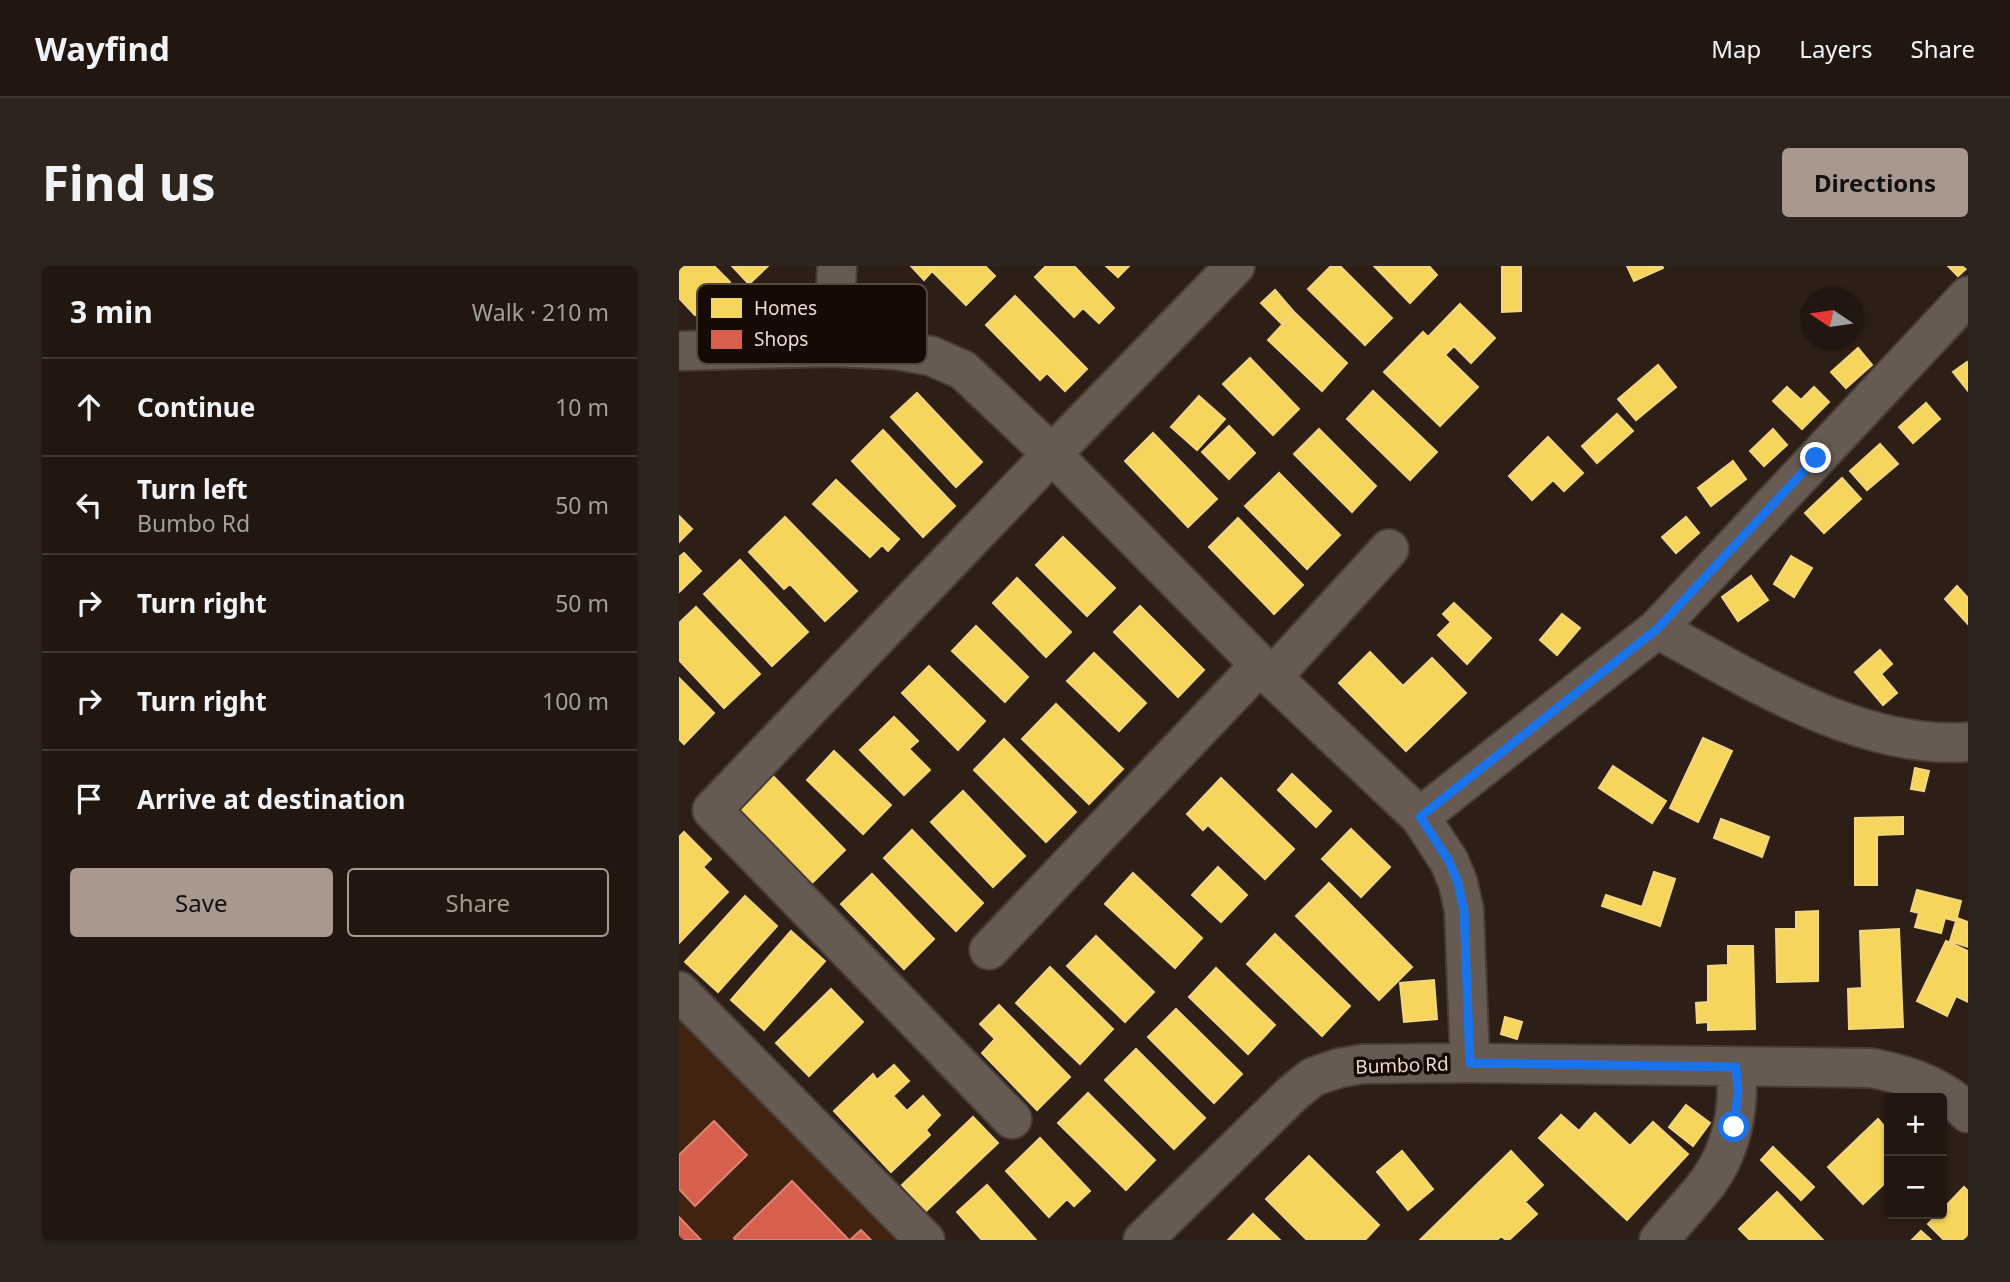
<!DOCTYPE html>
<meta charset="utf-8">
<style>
:root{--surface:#221710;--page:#2e241e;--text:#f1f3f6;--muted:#a29f9f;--line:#3f3630;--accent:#a8988e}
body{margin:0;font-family:"Noto Sans",sans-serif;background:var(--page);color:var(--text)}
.controls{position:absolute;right:21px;bottom:21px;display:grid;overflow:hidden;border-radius:7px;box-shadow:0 2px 5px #0004}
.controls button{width:63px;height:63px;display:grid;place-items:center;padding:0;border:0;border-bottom:2px solid var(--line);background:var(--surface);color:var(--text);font:35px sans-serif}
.compass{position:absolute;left:1121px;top:21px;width:63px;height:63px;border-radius:50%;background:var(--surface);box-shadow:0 2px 5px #0004;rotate:283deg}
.stop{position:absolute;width:21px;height:21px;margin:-16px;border:5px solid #1a73e8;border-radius:50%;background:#fff}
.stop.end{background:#1a73e8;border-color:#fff;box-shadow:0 2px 7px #0008}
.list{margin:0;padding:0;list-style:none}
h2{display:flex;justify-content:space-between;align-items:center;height:91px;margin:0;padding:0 28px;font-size:30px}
h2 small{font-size:23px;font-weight:400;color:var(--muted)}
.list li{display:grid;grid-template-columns:46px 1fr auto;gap:21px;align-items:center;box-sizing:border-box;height:98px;padding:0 28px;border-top:2px solid var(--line)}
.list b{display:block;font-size:26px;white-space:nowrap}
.list p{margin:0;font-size:23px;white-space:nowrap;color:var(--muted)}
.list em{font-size:23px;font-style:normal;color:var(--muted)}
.actions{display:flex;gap:14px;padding:21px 28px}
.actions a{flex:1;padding:16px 0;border:2px solid var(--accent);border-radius:7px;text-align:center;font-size:24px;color:var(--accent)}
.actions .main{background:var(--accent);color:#111}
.icon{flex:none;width:38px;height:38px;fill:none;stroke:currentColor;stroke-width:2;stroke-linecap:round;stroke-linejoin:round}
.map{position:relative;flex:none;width:1289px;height:974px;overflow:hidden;border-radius:7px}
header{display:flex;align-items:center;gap:42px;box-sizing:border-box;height:98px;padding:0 35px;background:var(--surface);border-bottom:2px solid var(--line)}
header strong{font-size:33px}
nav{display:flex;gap:38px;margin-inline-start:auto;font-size:24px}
.intro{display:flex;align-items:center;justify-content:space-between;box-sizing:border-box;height:168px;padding:0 42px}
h1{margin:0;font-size:49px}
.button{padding:18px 32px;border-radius:7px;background:var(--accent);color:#111;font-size:24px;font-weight:700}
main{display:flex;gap:42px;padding:0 42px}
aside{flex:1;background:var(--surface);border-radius:7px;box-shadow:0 2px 5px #0004}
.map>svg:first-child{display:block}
</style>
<header>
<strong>Wayfind</strong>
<nav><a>Map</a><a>Layers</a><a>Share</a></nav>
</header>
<div class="intro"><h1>Find us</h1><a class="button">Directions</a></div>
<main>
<aside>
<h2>3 min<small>Walk · 210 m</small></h2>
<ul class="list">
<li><svg class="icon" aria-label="ahead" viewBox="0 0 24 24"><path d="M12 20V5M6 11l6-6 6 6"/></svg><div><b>Continue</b></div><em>10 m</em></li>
<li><svg class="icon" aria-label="left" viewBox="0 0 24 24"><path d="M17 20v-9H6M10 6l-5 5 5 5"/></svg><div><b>Turn left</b><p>Bumbo Rd</p></div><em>50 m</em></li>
<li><svg class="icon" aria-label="right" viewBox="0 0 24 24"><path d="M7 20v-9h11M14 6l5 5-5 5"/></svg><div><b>Turn right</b></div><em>50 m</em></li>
<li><svg class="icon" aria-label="right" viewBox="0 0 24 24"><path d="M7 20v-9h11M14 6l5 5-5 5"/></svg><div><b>Turn right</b></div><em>100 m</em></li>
<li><svg class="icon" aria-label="arrive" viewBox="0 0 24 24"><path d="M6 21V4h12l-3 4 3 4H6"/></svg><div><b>Arrive at destination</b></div></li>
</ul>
<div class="actions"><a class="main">Save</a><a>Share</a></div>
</aside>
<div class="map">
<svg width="1289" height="974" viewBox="0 0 1289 974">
<rect width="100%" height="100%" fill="#2d1f16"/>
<path fill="#41230f" d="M0 748 218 974H0Z"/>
<path fill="#f6d55c" stroke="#f3d67e" stroke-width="2" d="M0 0H35L51 16 16 49 0 32Z
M53 0H89L70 18Z
M232 0H306L316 10 287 39 253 5 245 14Z
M367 0H395L435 42 420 57 404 42 395 51 356 11Z
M427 0H450L439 11Z
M652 0H661L713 52 686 79 629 23Z
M695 0H750L758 9 731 37Z
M823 0H842V45L823 46Z
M948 0H983L984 2 955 15Z
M1269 0H1289V1L1279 10Z
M596 24 615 46 604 59 582 37Z
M336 30 408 103 386 125 368 107 361 114 307 59Z
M781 38 816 72 792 97 775 80 766 89 799 121 761 160 705 106 744 66 749 71Z
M615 46 668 97 643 125 589 74Z
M1179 82 1193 99 1167 122 1152 106Z
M571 92 620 143 594 169 544 118Z
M1288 96 1289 98V125L1274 106Z
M979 99 997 121 957 154 939 133Z
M1108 121 1122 134 1135 121 1150 136 1123 163 1094 135Z
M694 125 758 186 731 214 668 153Z
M238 127 303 196 277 221 212 151Z
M520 130 546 153 518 184 492 161Z
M1247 137 1261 153 1234 177 1220 161Z
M938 148 954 165 918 197 903 180Z
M550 160 576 187 550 213 523 186Z
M640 163 697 220 673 246 615 188Z
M1094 163 1108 179 1085 200 1071 185Z
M204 164 276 240 244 271 173 195Z
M474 167 538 233 509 261 446 195Z
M869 171 904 207 885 225 874 214 853 234 830 210Z
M1201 178 1219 198 1188 224 1171 205Z
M1054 195 1067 213 1032 240 1019 222Z
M600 207 661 269 628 303 566 240Z
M1163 212 1182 233 1145 267 1126 247Z
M157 214 220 273 209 285 203 279 191 291 134 238Z
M0 250 13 263 0 276Z
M106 251 178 325 146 355 111 318 105 323 70 286Z
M1007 251 1020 267 997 287 983 271Z
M559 252 624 319 595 348 530 281Z
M384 271 436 322 408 350 357 299Z
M5 287 22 305 0 326V291Z
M1112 290 1133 302 1115 331 1095 318Z
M61 294 129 366 93 400 25 328Z
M1072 310 1089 334 1059 355 1043 331Z
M338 312 392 366 367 391 314 337Z
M1278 320 1289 332V358L1266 333Z
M775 337 812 372 788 398 759 369 772 356 764 348Z
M461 340 525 404 499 431 435 366Z
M17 341 81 408 45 442 0 394V357Z
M883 348 901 362 878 389 861 374Z
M297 360 349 411 326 436 273 385Z
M1201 384 1213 398 1202 408 1218 427 1204 439 1176 406Z
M691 386 724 420 753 392 787 427 727 485 660 417Z
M415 387 467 437 440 465 388 415Z
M250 400 306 455 279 484 223 427Z
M0 412 35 447 5 478 0 473Z
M377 438 444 503 410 538 343 473Z
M215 451 239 475 230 483 251 504 225 529 181 484Z
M1024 472 1053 485 1019 556 991 542Z
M325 473 397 546 367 576 295 504Z
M155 485 212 539 184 568 128 514Z
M934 500 987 535 973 557 920 522Z
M1236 502 1250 505 1245 525 1232 523Z
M613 508 652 545 637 561 599 524Z
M93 509 166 584 128 622 55 547Z
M542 512 615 583 586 613 529 559 524 564 508 548Z
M284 525 346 590 314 621 252 556Z
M1224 551V568L1198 569V619H1176V552Z
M1042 553 1090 571 1083 591 1035 572Z
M672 563 711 601 682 631 643 593Z
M233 564 304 637 277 665 205 592Z
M5 566 32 593 24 601 49 626 1 676 0 571Z
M539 601 568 629 542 656 513 629Z
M975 606 996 613 981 660 923 640 927 629 963 641Z
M454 607 523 672 496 702 426 638Z
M193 608 255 673 225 703 162 638Z
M650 617 733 701 700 734 617 650Z
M1238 624 1282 635 1277 655 1266 652 1262 667 1236 661 1240 647 1232 645Z
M66 630 98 660 39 726 6 696Z
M1139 645V715L1098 716 1097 663H1117V646Z
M1278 652 1289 656V681L1271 675Z
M1220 663 1224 761 1170 763 1169 723 1183 722 1181 665Z
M112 665 146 695 85 764 52 734Z
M596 668 671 740 643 770 568 698Z
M417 670 475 726 446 756 388 700Z
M1267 675 1289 685V736L1277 730 1268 750 1238 735Z
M1049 680H1074L1076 763 1029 764V756L1018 757 1017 737 1029 736V700L1049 699Z
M371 701 434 763 401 798 337 737Z
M537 702 596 759 569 788 510 731Z
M755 714 758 753 725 756 721 717Z
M152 723 184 756 130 810 97 777Z
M320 739 391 811 358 844 303 787 316 773 301 758Z
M497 743 563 808 535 837 469 771Z
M826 751 843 756 838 773 822 768Z
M457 783 526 852 495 883 426 814Z
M215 799 230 815 214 830 228 845 244 830 261 849 247 864 251 869 212 906 155 845 194 808 198 814Z
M409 827 476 894 447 924 379 857Z
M1007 839 1031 857 1014 880 990 861Z
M916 847 951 880 974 856 1009 888 948 954 860 872 882 849 900 865Z
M294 851 319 877 247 945 223 919Z
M1199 853 1210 866V913L1184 938 1149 901Z
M361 872 411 925 395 940 388 933 370 951 327 905Z
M1094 881 1135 921 1122 934 1082 894Z
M723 885 754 923 729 944 698 906Z
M832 885 864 919 846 936 858 948 830 974H827L822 970 818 974H741Z
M630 890 700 959 686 974H628L587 933Z
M308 919 357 974H303L278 946Z
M1285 921 1289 925V974H1265L1249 958 1259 948H1263V944Z
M1098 926 1144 974H1071L1060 963Z
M574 948 601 974H549Z
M1242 965 1252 974H1233Z"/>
<path fill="#d6604d" stroke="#dc8474" stroke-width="2" d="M35 855 68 889 16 940 0 923V889Z
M113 915 170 974H56L55 972Z
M0 951 22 974H0Z
M182 964 192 974H171Z"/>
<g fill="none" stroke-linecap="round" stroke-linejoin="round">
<g stroke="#483c35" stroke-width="42">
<path id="minor" d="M154 81 158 0
M0 85 154 81 218 84 252 90 284 104 373 188 593 411 741 551 770 595 779 617 785 644 791 797
M978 363C1070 412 1180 484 1289 476
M593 411 710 283
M741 551 978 363 1289 30
M310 684 581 399
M0 725 246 974
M333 853 33 544 373 188 556 0
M464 974 614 827 634 811 660 802 684 798 791 797 1193 802C1229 809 1263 820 1289 847
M980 974C994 957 1009 941 1023 924 1052 889 1061 845 1057 801"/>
</g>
<use href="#minor" stroke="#665a52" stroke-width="38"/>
</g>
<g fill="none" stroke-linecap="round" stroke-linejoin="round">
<path stroke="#1a73e8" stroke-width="9" d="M1055 861 1059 825 1057 801 791 797 785 645 779 617 770 595 741 551 978 363 1137 192"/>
</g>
<g text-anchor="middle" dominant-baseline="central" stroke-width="7" stroke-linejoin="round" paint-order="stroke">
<g font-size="19" fill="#ebd9cf" stroke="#160a04">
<text transform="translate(723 799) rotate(-2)">Bumbo Rd</text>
</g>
</g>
<rect x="18" y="18" width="230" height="80" rx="10" fill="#160a04" stroke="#564841" stroke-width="2"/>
<rect x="32" y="32" width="31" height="20" fill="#f6d55c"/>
<rect x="32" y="64" width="31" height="19" fill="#d6604d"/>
<g font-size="19" fill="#ebd9cf">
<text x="75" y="49">Homes</text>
<text x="75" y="80">Shops</text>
</g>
</svg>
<div class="controls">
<button>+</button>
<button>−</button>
</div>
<svg class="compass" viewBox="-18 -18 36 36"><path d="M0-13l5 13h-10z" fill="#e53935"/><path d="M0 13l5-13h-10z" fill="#a29f9f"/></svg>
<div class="stop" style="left:1055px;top:861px"></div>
<div class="stop end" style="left:1137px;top:192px"></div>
</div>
</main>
